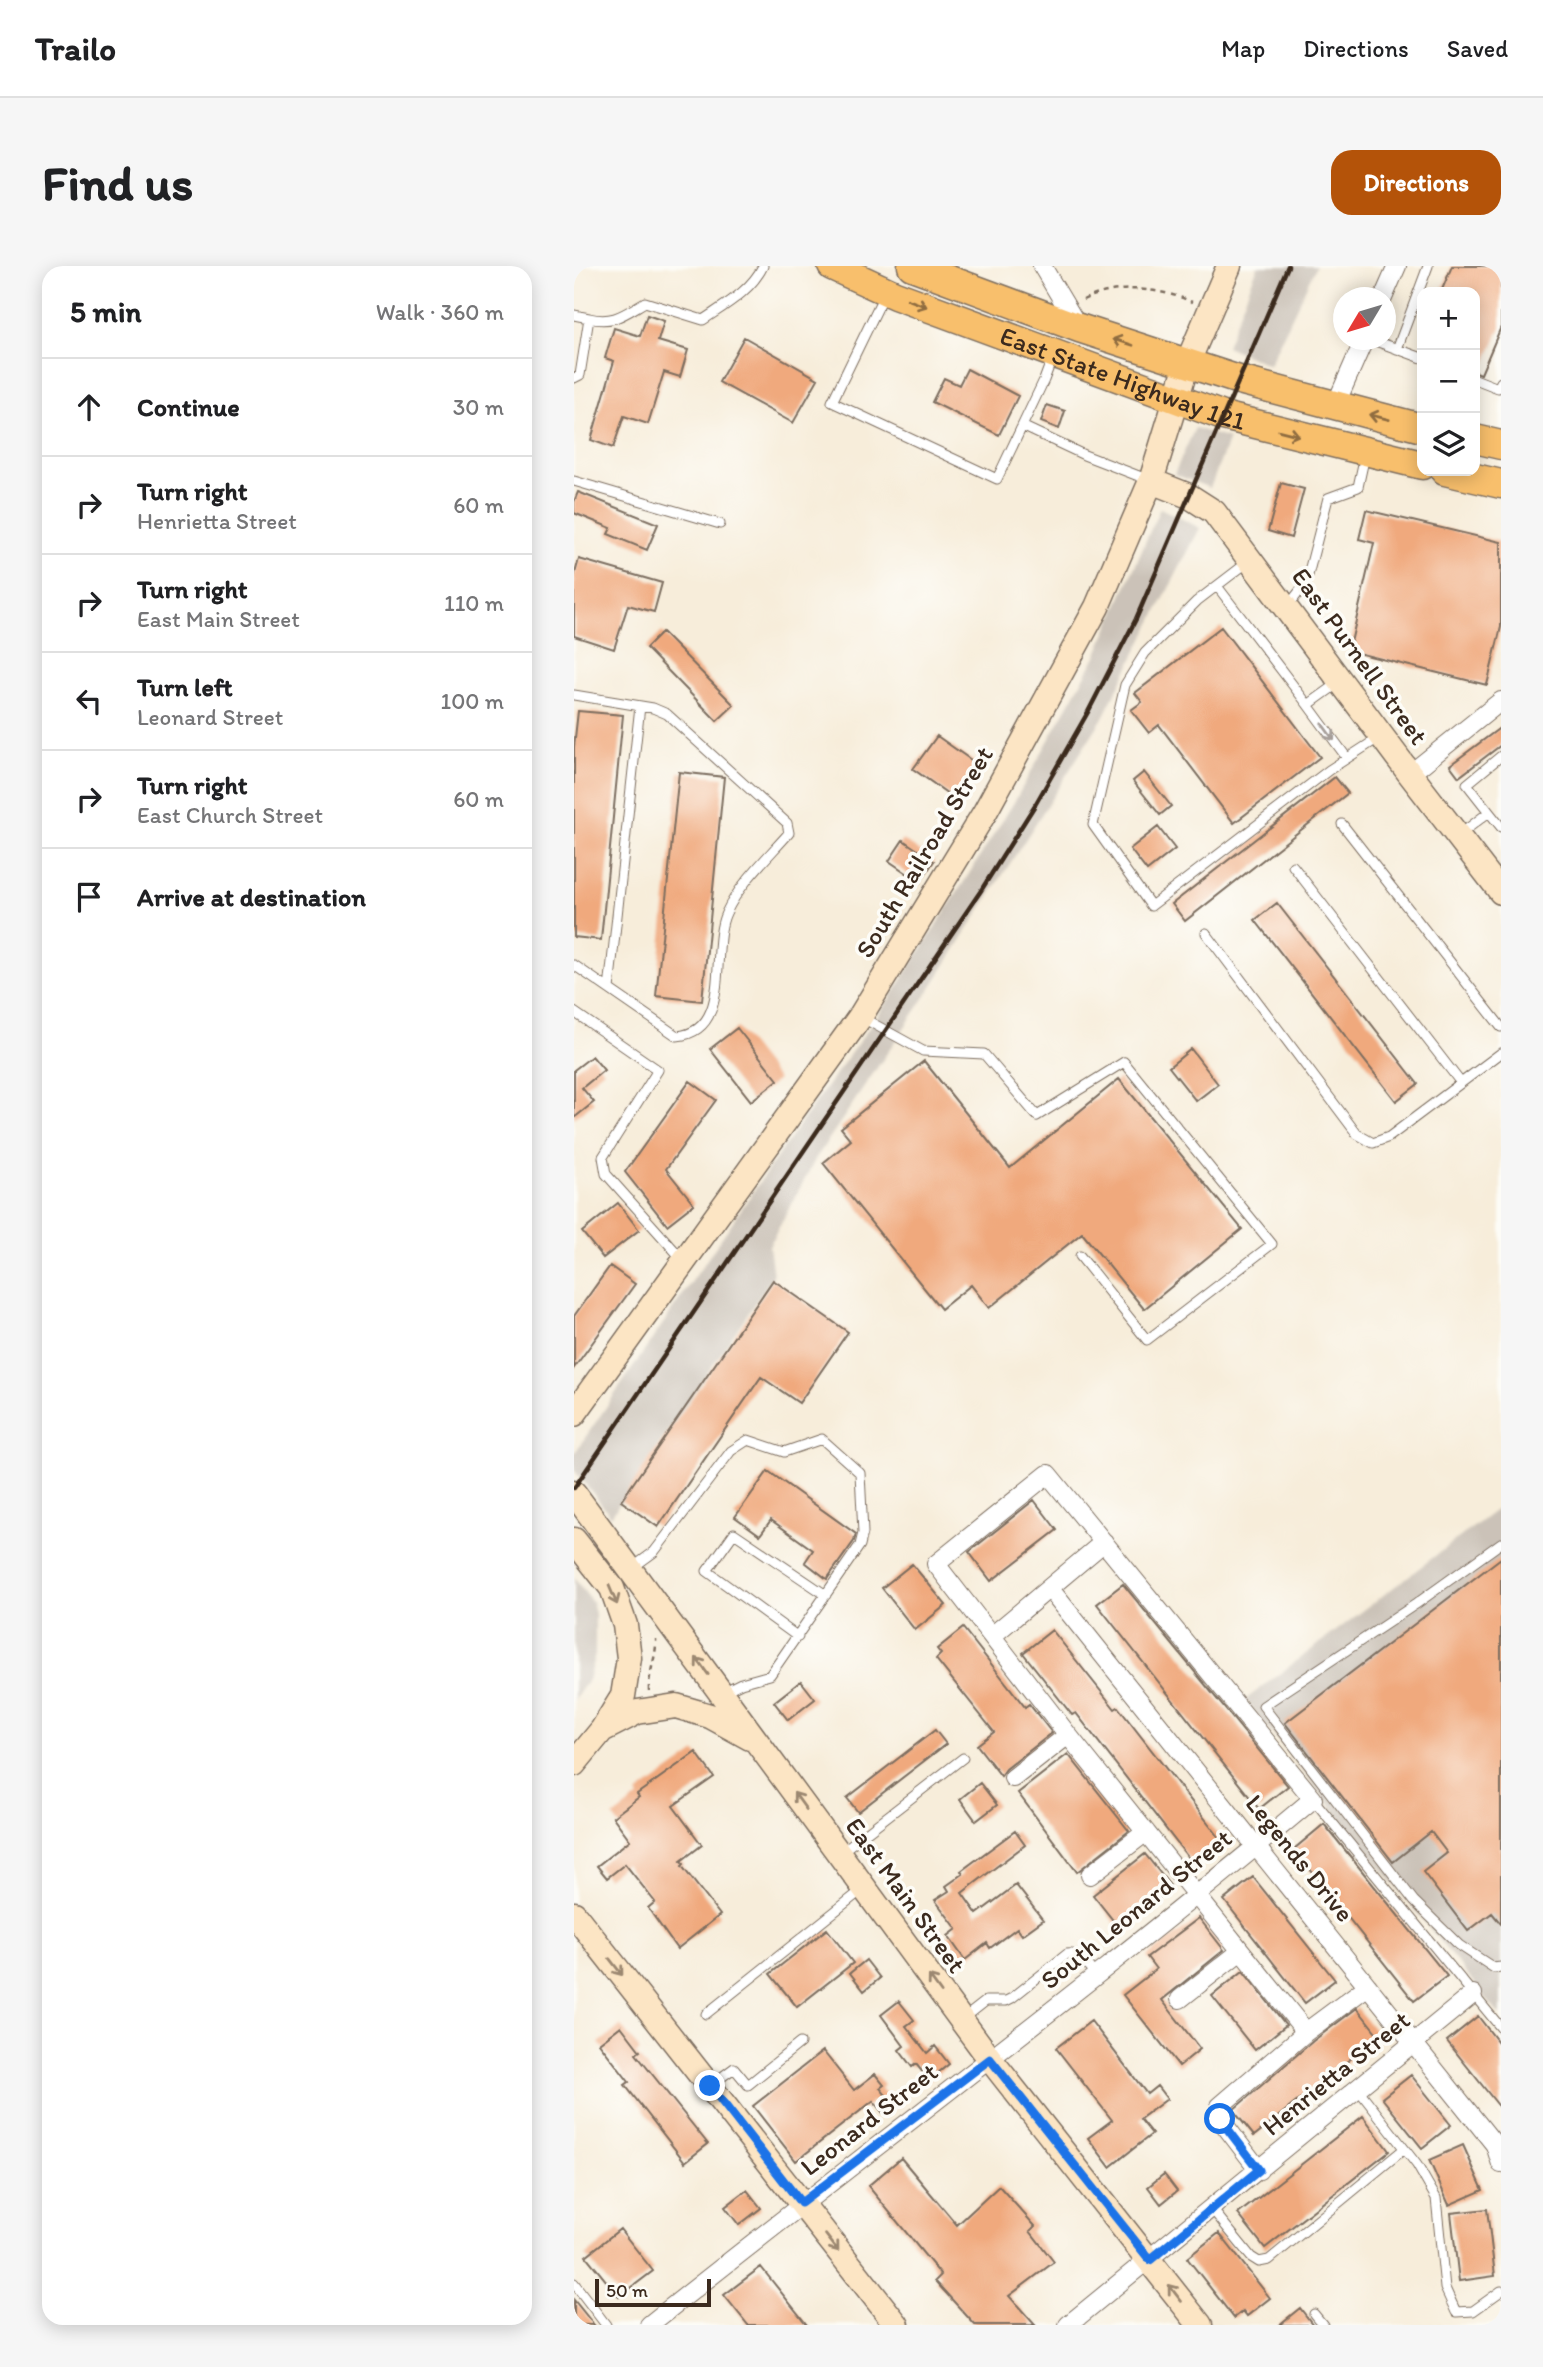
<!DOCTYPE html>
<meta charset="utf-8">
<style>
:root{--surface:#fff;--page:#f6f6f6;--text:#202124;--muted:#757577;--line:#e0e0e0;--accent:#b45309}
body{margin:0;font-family:Itim,sans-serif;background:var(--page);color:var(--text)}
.controls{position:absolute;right:21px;top:21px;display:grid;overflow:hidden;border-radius:14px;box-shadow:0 4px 18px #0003}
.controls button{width:63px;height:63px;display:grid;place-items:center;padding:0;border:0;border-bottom:2px solid var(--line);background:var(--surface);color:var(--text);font:35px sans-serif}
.compass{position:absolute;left:759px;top:21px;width:63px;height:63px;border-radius:50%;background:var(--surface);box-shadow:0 4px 18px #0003;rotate:232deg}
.scale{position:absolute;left:21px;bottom:18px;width:116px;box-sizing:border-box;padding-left:7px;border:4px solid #3b2a1e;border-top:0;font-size:19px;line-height:24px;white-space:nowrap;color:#3b2a1e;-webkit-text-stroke:5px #fdfcf7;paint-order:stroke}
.stop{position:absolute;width:21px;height:21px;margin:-16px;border:5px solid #1a73e8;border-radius:50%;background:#fff}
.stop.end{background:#1a73e8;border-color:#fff;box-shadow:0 2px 7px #0008}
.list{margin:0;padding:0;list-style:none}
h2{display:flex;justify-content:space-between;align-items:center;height:91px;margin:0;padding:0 28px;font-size:30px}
h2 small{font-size:23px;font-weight:400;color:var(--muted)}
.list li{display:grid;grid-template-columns:46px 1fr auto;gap:21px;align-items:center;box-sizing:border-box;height:98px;padding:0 28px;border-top:2px solid var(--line)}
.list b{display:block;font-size:26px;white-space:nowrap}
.list p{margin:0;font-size:23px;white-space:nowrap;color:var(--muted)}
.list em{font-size:23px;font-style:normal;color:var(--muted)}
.icon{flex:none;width:38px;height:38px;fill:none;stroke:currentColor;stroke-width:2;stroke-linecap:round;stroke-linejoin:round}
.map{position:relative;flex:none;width:927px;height:2059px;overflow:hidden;border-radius:21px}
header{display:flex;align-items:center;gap:42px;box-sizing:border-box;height:98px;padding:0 35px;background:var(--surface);border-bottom:2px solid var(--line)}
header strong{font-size:33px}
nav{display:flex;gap:38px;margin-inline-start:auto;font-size:24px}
.intro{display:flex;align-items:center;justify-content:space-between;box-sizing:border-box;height:168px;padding:0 42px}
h1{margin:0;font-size:49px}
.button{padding:18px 32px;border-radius:21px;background:var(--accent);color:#fff;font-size:24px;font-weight:700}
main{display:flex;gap:42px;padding:0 42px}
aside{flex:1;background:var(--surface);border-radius:21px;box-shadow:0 4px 18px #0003}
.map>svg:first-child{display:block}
</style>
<header>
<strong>Trailo</strong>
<nav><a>Map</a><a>Directions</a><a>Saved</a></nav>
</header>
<div class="intro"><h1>Find us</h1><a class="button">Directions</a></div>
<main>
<aside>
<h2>5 min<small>Walk · 360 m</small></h2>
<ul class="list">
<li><svg class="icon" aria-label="ahead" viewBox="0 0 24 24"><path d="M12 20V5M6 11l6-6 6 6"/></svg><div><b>Continue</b></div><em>30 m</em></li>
<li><svg class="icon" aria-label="right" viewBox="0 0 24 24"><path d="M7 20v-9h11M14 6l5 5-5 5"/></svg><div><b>Turn right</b><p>Henrietta Street</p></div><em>60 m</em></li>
<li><svg class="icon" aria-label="right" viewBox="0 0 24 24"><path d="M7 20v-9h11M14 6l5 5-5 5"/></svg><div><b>Turn right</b><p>East Main Street</p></div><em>110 m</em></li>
<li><svg class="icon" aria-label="left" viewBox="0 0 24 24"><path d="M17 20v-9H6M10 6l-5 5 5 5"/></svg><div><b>Turn left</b><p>Leonard Street</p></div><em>100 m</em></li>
<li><svg class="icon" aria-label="right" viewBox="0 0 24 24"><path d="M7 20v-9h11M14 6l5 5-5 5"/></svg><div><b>Turn right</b><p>East Church Street</p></div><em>60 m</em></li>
<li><svg class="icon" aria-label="arrive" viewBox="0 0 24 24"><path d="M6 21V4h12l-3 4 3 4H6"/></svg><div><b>Arrive at destination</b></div></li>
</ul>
</aside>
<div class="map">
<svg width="927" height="2059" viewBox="0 0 927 2059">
<rect width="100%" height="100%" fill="#fdfcf7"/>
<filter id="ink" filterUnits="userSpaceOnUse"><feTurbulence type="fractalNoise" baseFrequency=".0143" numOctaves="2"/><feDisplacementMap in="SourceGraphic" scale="14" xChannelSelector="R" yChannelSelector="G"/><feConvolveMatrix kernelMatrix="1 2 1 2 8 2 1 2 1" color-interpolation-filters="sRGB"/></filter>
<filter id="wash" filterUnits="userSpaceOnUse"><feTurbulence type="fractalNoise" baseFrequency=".00686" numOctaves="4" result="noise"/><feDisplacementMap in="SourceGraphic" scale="28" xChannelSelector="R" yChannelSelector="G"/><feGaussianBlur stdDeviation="1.57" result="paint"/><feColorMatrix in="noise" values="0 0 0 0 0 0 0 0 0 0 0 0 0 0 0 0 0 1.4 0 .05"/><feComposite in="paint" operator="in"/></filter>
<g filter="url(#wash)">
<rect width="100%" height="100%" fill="#f7edda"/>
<path fill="#cbc2b8" d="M684 0H742L695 99 652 80Z
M621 162 655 173 636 222 600 208Z
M586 242 626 262 528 453 351 731 242 892 195 980 199 1010 37 1250 0 1204V1188L209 882 321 725 439 538 522 390Z
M927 1240V1751L671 1434Z
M0 1312 18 1336 21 1348V1388L14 1414 0 1434Z"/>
<g id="blocks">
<path fill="#f0a97d" d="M878 0H927V61L907 108 901 106V26H867Z
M73 49 90 55 84 75 114 84 106 111 90 106 74 158 50 150 39 182 17 174 40 95 31 92 40 62 66 70Z
M170 71 244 113 219 157 145 116Z
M393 103 444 130 425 169 358 136 370 112 385 119Z
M473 139 491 145 485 163 467 156Z
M707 217 730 223 717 272 694 265Z
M4 226 84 258 73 284 34 268 37 262 0 247V236Z
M792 244 927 276V361L913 419 775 385 800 277 785 273Z
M5 293 88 317 80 346 54 339 40 383 0 370V311Z
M647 361 746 491 660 557 585 459 575 467 557 444 568 436 561 427Z
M88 366 160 439 143 455 72 382Z
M4 445 49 449 27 674 0 671V481Z
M927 461V479L885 511 876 499Z
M363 470 404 499 380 532 339 503Z
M105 506 150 511 128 735 82 730Z
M570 506 597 540 586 549 559 515Z
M761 511 774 527 611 655 598 638Z
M584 561 601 583 573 605 556 583Z
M329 574 360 595 346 616 315 595Z
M703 637 844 818 822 835 681 654Z
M163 762 204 814 177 835 136 783Z
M617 783 644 818 622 835 595 801Z
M18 790 30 804 8 822 20 836 0 852V804Z
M350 795 436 902 545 813 668 963 570 1043 508 967 415 1042 397 1019 367 1043 249 897 277 874 267 862Z
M116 815 142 834 92 903 120 938 93 959 51 906Z
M44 937 65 964 29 992 8 966Z
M36 1000 61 1018 0 1102V1050Z
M199 1014 274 1066 225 1137 187 1111 84 1261 47 1235Z
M194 1205 282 1268 280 1275 253 1313 231 1296 239 1284 197 1254 186 1269 161 1251Z
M460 1234 483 1264 417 1315 395 1286Z
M927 1292V1658L918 1647 894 1665 849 1606 873 1587 857 1566 819 1596 711 1457Z
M338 1298 372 1339 341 1364 308 1322Z
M549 1318 714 1520 685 1543 523 1338Z
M389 1362 451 1441 455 1438 478 1467 432 1503 427 1510 403 1479 420 1466 362 1393 367 1388 363 1383Z
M478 1364 541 1443 544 1441 649 1576 620 1599 502 1447 498 1449 449 1387Z
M227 1415 241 1433 214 1454 200 1436Z
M361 1464 372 1478 284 1546 273 1532Z
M122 1486 140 1511 99 1540 128 1579 107 1595 110 1598 108 1600 146 1649 103 1683 74 1642 81 1636 51 1598 33 1612 23 1600 56 1574 39 1551 65 1531 63 1528Z
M494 1488 555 1565 503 1606 444 1527Z
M406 1517 423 1539 402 1555 386 1533Z
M750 1558 873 1710 840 1735 720 1583Z
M441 1565 451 1579 388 1627 403 1648 442 1619 469 1654 448 1669 443 1662 416 1682 413 1677 391 1694 374 1670 383 1663 361 1634 375 1625 372 1620 389 1608 387 1605Z
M571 1588 598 1622 546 1663 519 1629Z
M679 1611 761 1714 731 1737 650 1634Z
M625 1652 650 1684 588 1734 626 1783 605 1800 549 1729 582 1703 573 1691Z
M253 1663 279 1697 223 1741 196 1708Z
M292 1694 306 1712 290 1725 276 1707Z
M669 1705 712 1759 681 1784 638 1730Z
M325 1735 340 1754 332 1760 353 1787 361 1780 375 1798 355 1814 342 1798 338 1801 325 1784 330 1780 307 1749Z
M783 1742 805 1770 680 1870 659 1844 739 1775Z
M904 1750 927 1780V1843L873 1775Z
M517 1755 573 1828 583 1820 593 1833 566 1853 578 1868 536 1901 514 1872 538 1854 482 1782Z
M47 1760 66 1785 62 1788 134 1878 111 1896 51 1819 55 1816 25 1777Z
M249 1785 280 1824 301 1808 310 1819 306 1822 320 1839 309 1847 299 1835 222 1895 179 1840Z
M837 1809 877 1859 848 1882 808 1832Z
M789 1850 815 1885 691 1982 664 1948Z
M889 1879 909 1924 875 1939 855 1894Z
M327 1892 383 1959 425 1920 461 1960 456 1965 480 1996 435 2030 461 2059H401L361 2015 367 2009 294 1920Z
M590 1908 603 1925 587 1938 574 1921Z
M173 1924 187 1942 165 1959 151 1941Z
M913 1943 921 2010 885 2015 877 1947Z
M46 1963 79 2005 45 2031 12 1990Z
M645 1967 696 2032 673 2050 669 2045 660 2052 613 1992Z
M187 2001 233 2059H174L150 2029Z
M0 2034 20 2059H0Z
M726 2042 739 2059H705Z"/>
</g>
</g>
<g filter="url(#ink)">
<use href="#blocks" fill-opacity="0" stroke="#7d6e60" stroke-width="2"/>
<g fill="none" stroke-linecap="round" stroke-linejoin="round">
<g stroke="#7d6e60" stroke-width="11">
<path id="lane" d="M311 27 258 136 423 213 470 114 479 90
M0 49 15 52 6 109 0 112
M15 52C40 58 50 48 71 36L129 54C151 39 177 25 189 0
M799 74 848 92
M823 83 854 0
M901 113 924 122 927 116
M448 160 510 189 575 214
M0 215 146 258
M674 296 623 335 571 387 551 419 519 559 577 640 755 504 806 471
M643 320 734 439 766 416
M714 340 732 317 754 232 784 221 791 189
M0 429 79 442 93 448 213 557 215 567C193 592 166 617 152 647 135 683 160 765 103 770L0 699
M734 439 773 492
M915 546 927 561
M768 558 927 761
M884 570 915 546 893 518 927 490
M719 600 887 817
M632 667 783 868 799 877 815 871 927 787
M35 723 66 440
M0 746 84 804 29 891 32 908 109 994
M287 751 349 785 410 788 463 850 550 796 698 978 573 1074 506 990
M927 1277 842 1338 689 1440 840 1635 885 1679 920 1702 927 1701
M58 1302 80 1286 157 1185 174 1174 210 1186 248 1173 286 1207 289 1267 286 1279 196 1409 167 1417 149 1426
M224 1371 133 1305 160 1267 252 1329
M739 1533 927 1762
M266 1587 389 1492
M132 1748 289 1623
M389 1753 412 1735H432L438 1732 493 1688C506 1686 514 1700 521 1709
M137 1819 160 1802 174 1819 226 1777
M784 1823 843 1899 862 1932 871 2022 882 2046 899 2045 927 2025
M638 1943 677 1991 685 1996 695 1994 830 1883
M0 2017 32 2059
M740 2048 749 2059"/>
</g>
<g stroke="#7d6e60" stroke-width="20">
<path id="street" d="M468 0 505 62
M809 32 823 0
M761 140 790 74
M836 508 927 435
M476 1323 921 1879 927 1898
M418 1370 530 1276
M439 1512 494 1469 732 1766 646 1840V1853L685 1904
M516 1609 572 1566
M606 1733 667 1685
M732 1766 794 1720
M75 2059C296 1883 523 1715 739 1533L474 1208 362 1298 494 1469
M494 2059 899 1728"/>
</g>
<g stroke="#7d6e60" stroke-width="27">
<path id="secondary" d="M577 215 615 230 640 246 836 508 927 626
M0 1148 286 751 411 546 523 341 577 215 613 98 655 0
M0 1227 416 1793 626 2059
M0 1274 38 1322 51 1359 55 1392 49 1430 28 1464
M0 1498 28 1464 63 1446 102 1440 136 1450 176 1472
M0 1648 323 2059"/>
</g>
<g stroke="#7d6e60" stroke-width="31">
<g id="primary">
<path id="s1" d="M258 0 321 29 649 150 848 199"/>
<path d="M338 0 505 62 665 114 848 162"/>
<path d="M901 173 927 179"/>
<path d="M871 205 927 218"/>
</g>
</g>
<path stroke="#7d6e60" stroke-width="2.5" stroke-dasharray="5 5" stroke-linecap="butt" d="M509 34C542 18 585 21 618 36
M75 1425C74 1407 83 1391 82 1373"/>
<use href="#lane" stroke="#fff" stroke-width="9"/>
<use href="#street" stroke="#fff" stroke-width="18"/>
<use href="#secondary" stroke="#fce5c4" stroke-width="24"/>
<use href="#primary" stroke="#f8bf6c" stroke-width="28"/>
<path stroke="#3b2a1e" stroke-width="4.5" d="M0 1222 406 626 461 539 514 446 562 353 714 0"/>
</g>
<defs><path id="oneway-shaft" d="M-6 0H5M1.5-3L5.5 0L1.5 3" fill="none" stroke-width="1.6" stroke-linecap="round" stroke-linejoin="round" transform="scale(1.75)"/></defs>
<g stroke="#906d41">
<use href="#oneway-shaft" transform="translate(343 37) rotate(21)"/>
<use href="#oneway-shaft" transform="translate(549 76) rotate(-162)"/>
<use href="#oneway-shaft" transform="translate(805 151) rotate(-166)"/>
<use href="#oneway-shaft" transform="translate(715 167) rotate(14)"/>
</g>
<use stroke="#a79f9a" href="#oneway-shaft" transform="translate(754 466) rotate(54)"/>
<g stroke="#9c8871">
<use href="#oneway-shaft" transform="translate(39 1329) rotate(67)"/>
<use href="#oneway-shaft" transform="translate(128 1400) rotate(-126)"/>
<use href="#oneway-shaft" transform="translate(226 1535) rotate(-126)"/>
<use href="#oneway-shaft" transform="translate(42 1701) rotate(52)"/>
<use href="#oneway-shaft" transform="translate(361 1718) rotate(-126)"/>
<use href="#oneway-shaft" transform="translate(258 1977) rotate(52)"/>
<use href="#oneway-shaft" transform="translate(601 2027) rotate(-128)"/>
</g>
</g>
<g fill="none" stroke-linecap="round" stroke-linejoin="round" filter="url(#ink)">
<path stroke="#1a73e8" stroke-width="9" d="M136 1820 227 1937 416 1793 576 1994 685 1904 646 1853"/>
</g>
<g text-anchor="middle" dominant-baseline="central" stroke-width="7" stroke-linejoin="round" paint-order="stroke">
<g font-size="26" fill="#3b2a1e" stroke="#fdfcf7">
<text stroke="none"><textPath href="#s1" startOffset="312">East State Highway 121</textPath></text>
<text transform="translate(786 390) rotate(54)">East Purnell Street</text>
<text transform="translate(350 586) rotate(-59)">South Railroad Street</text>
<text transform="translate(726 1592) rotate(51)">Legends Drive</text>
<text transform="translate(332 1629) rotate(54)">East Main Street</text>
<text transform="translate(562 1643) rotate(-39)">South Leonard Street</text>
<text transform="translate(762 1807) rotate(-39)">Henrietta Street</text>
<text transform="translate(295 1853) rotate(-38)">Leonard Street</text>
</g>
</g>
</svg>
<div class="controls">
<button>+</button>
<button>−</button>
<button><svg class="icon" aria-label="layers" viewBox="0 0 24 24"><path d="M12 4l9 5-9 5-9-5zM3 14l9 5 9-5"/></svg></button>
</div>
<svg class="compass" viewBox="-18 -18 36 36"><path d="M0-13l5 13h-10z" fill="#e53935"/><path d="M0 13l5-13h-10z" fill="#757577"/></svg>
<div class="scale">50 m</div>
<div class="stop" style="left:646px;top:1853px"></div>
<div class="stop end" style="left:136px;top:1820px"></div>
</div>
</main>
